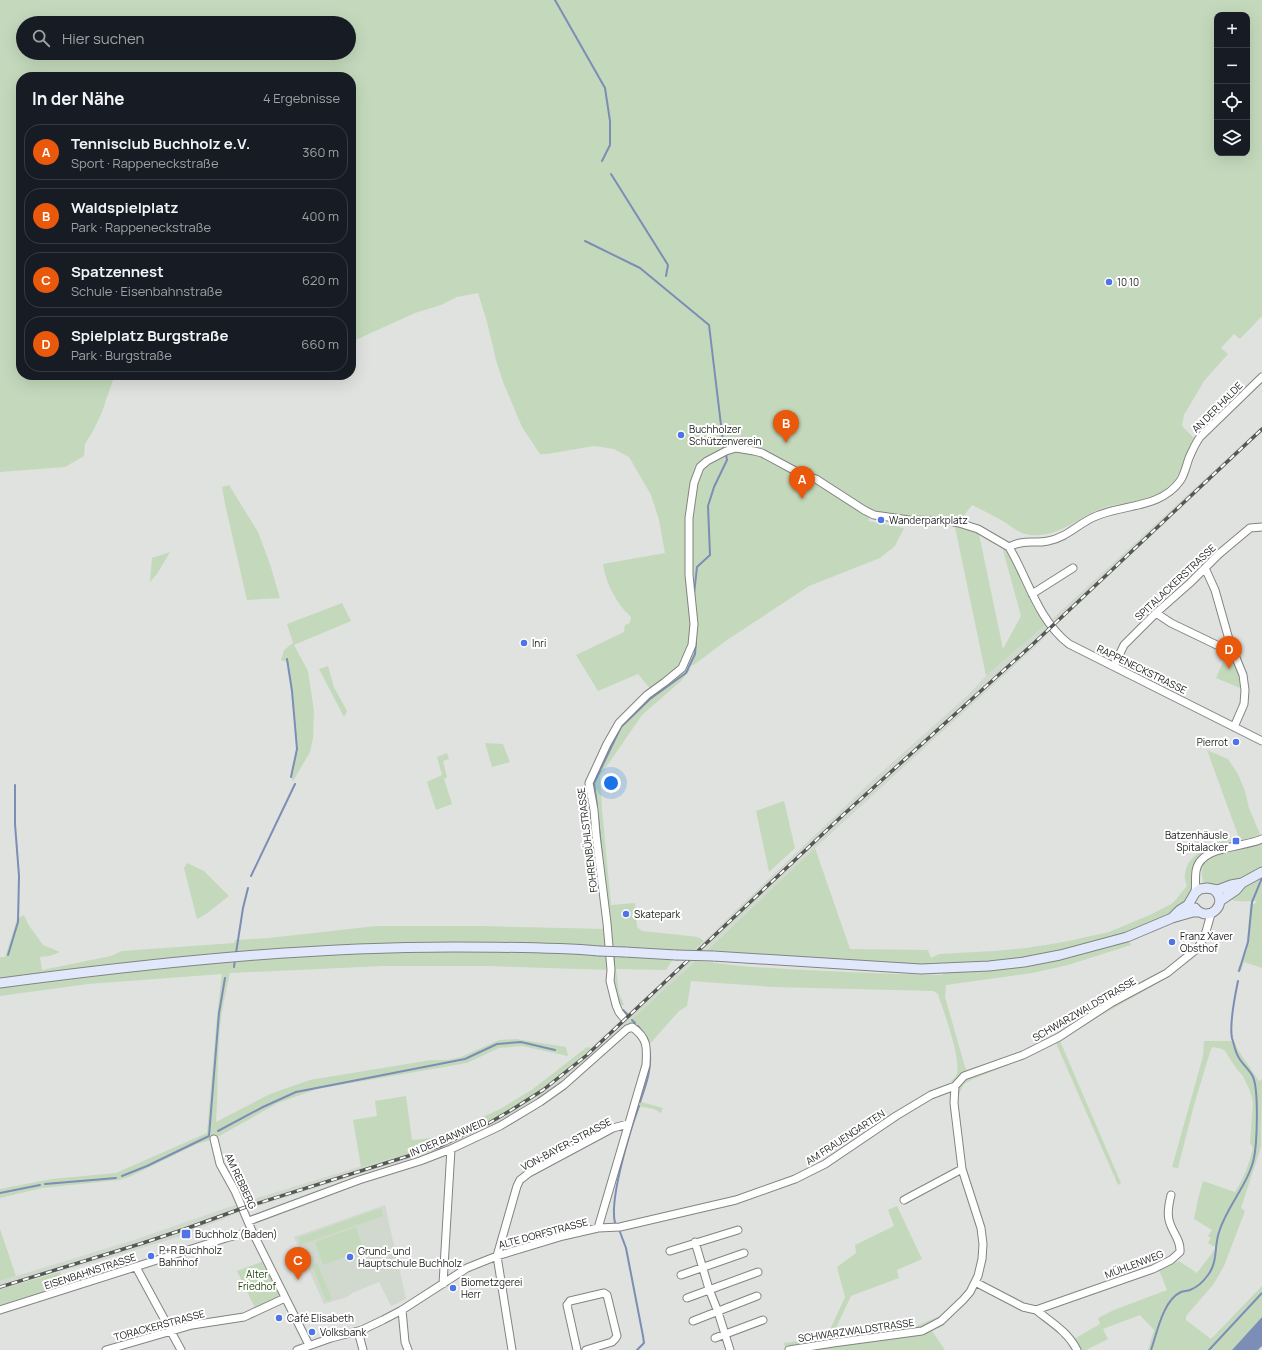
<!DOCTYPE html>
<html lang="de">
<meta charset="utf-8">
<style>
:root{--surface:#171b24;--page:#242831;--text:#f1f3f6;--muted:#9ea1a6;--line:#363941;--accent:#ea580c}
body{margin:0;font-family:Manrope,sans-serif;background:var(--page);color:var(--text)}
.controls{position:absolute;right:12px;top:12px;display:grid;overflow:hidden;border-radius:8px;box-shadow:0 4px 16px #0002}
.controls button{width:36px;height:36px;display:grid;place-items:center;padding:0;border:0;border-bottom:1px solid var(--line);background:var(--surface);color:var(--text);font:20px sans-serif}
.you{position:absolute;left:611px;top:783px;width:14px;height:14px;margin:-10px;border:3px solid #fff;border-radius:50%;background:#1a73e8;box-shadow:0 0 0 6px #1a73e833}
.badge{display:grid;place-items:center;width:26px;height:26px;border-radius:50%;background:var(--accent);color:#fff;font-size:13px;font-weight:700}
.pin{position:absolute;translate:-50% -33px;filter:drop-shadow(0 1px 2px #0008)}
.pin::after{content:'';position:absolute;top:21px;width:14px;height:12px;background:inherit;clip-path:polygon(0 0,100% 0,50% 100%)}
.list{margin:0;padding:0;list-style:none}
h2{display:flex;justify-content:space-between;align-items:center;height:52px;margin:0;padding:0 16px;font-size:17px}
h2 small{font-size:13px;font-weight:400;color:var(--muted)}
.list li{display:grid;grid-template-columns:26px 1fr auto;gap:12px;align-items:center;box-sizing:border-box;height:56px;margin:0 8px 8px;padding:0 8px;border:1px solid var(--line);border-radius:16px}
.list b{display:block;font-size:15px;white-space:nowrap}
.list p{margin:0;font-size:13px;white-space:nowrap;color:var(--muted)}
.list em{font-size:13px;font-style:normal;color:var(--muted)}
.icon{flex:none;width:22px;height:22px;fill:none;stroke:currentColor;stroke-width:2;stroke-linecap:round;stroke-linejoin:round}
.map{position:relative;flex:none;width:1262px;height:1350px;overflow:hidden}
.search{position:absolute;background:var(--surface);box-shadow:0 4px 16px #0002;left:16px;top:16px;width:340px;height:44px;display:flex;align-items:center;gap:10px;box-sizing:border-box;padding:0 14px;border-radius:22px;color:var(--muted);font-size:15px}
.panel{position:absolute;background:var(--surface);box-shadow:0 4px 16px #0002;left:16px;top:72px;width:340px;height:308px;border-radius:16px}
.map>svg:first-child{display:block}
</style>
<div class="map">
<svg width="1262" height="1350" viewBox="0 0 1262 1350">
<rect width="100%" height="100%" fill="#dfe2de"/>
<path fill="#d1d9ce" d="M1262 426V432L1053 628 1035 647 815 848 603 1047 563 1082 539 1099 499 1123 450 1146 248 1209 178 1237 95 1262 0 1287V1281L134 1240 241 1203 440 1142 480 1125 522 1101 556 1077 582 1056 674 971 736 910 875 778 967 696 986 676 1049 622Z
M385 1205 406 1299 391 1306 379 1282 354 1292 347 1297 324 1304 294 1237Z"/>
<path fill="#c4d9bc" fill-rule="evenodd" d="M0 0H1262V316L1240 339 1234 334 1221 348 1228 354 1204 381 1184 415 1182 426 1194 438C1185 453 1183 472 1171 484 1166 489 1159 494 1154 497 1144 502 1119 503 1106 507 1080 515 1060 538 1031 535 1018 534 1012 526 1001 520 992 515 982 510 972 505L959 522 978 529 1003 649 1021 616 1001 543 1009 547 1049 622 986 676 954 522 876 512 865 509 817 477 761 455 787 470 828 488 871 515 868 521 904 528 895 546 880 558 809 586 727 640 695 664 687 668H683L686 670 691 669 681 681 642 715 600 776 602 809 611 905 635 903 637 927 642 931 698 937 704 941 694 951 679 950 666 970 616 969 619 993 624 1005 617 1006 611 970 488 966H383L230 973C225 995 220 1017 219 1040 217 1067 218 1095 216 1122L270 1094 310 1080 431 1060H447L461 1057 499 1040 516 1039 566 1047 568 1056 522 1046 499 1048 467 1063 317 1089 278 1103 214 1139 197 1144 129 1177 119 1180 42 1188 0 1198V1189L52 1179 116 1173 207 1133 217 1016 222 974 88 984 0 996V957H5L17 919 24 915 28 924 43 945 60 952 50 956 40 957 42 970 111 956 122 951 234 943 235 940 269 938 376 926H481L607 929 590 783 619 723 652 691 638 674 598 691 576 655 624 632 625 625 630 623 631 617C616 603 606 584 603 564L665 553 659 520 651 495 629 457 614 449 594 446 547 454H540L522 427 503 382 496 360 487 322 478 293 457 297 441 305 415 313 351 342V77H21V375H120L114 377 102 412 93 431 85 444 84 456 65 467 0 472ZM1217 15H1247V153H1217ZM23 23H349V53H23Z
M229 485 258 532 270 564 280 598 247 600 225 504 222 487Z
M170 552 157 574 150 582 152 558Z
M342 603 351 621 294 645 308 671 314 711 313 738 310 752 293 781 291 777 292 772 297 749 292 691 287 662 281 660 284 650 293 643 287 624Z
M1226 655C1239 661 1240 676 1240 688L1216 678Z
M328 666 334 687 347 711 344 717 319 669Z
M485 743 503 744 510 762 492 767Z
M1207 750 1228 759 1238 774 1245 791 1249 808 1260 834 1252 838 1227 842 1214 847 1201 854 1194 863 1191 872V892L1184 905 1127 937 1131 945 1068 965 1032 973 946 985 945 997 965 1067 967 1070 1029 1049 1057 1034 1150 980 1153 986 1098 1017 1060 1041 1121 1183 1118 1185 1056 1043 1006 1066 973 1079 964 1084 959 1094 950 1082C952 1080 955 1078 956 1076 963 1062 943 1010 938 994L933 991 774 987 691 981 687 1006 679 1011 648 1046 637 1027 628 1023 695 961C715 962 734 966 753 967 816 971 879 974 943 975L941 965H920L777 958 706 951 815 848 850 949 928 950 931 958 939 954 994 951 1026 948 1064 942 1109 932 1152 914 1173 903 1187 886C1186 883 1184 878 1185 874 1187 852 1220 839 1239 838Z
M447 753 449 759 443 761 447 777 444 779 452 804 436 810 427 782 442 775 437 757Z
M784 801 795 848 769 872 756 811Z
M1262 845V968L1244 962 1241 971H1237L1245 953 1247 942 1250 905 1254 904 1257 901C1240 900 1229 906 1220 887L1204 884C1191 848 1239 850 1262 845Z
M187 863 204 871 229 896 206 914 197 919 184 868Z
M1204 1041H1234L1238 1050 1259 1081 1262 1079 1261 1147 1241 1208 1245 1211 1224 1266 1213 1285 1186 1316V1320L1211 1339 1262 1286V1317L1232 1350H1148L1154 1330 1140 1315 1103 1329 1108 1339 1086 1350H1080L1074 1339 1100 1324 1098 1318 1114 1310 1167 1290 1159 1270 1179 1261 1197 1273 1215 1249V1247L1208 1243 1211 1238 1208 1236 1212 1230 1194 1219 1198 1199 1203 1181 1235 1192C1244 1178 1249 1164 1253 1148L1250 1143 1253 1102 1250 1091 1243 1076 1236 1068 1225 1051 1222 1049 1213 1047 1211 1049 1194 1105 1178 1168 1172 1167 1203 1056Z
M587 1047 591 1048C547 1088 496 1122 439 1143 414 1152 387 1159 361 1167L353 1120 377 1116 375 1101 406 1096 412 1140 440 1137 500 1109 533 1089Z
M638 1101 663 1108 661 1113 654 1109 637 1106Z
M897 1206 922 1259 897 1270 899 1278 851 1296 834 1332 837 1338H841L915 1327 939 1316 945 1325 932 1331 945 1350H785L784 1343 822 1338 825 1336 829 1332 845 1297 837 1267 856 1253 855 1245 894 1226 888 1210Z
M381 1208 383 1216 300 1245 298 1238Z
M356 1227 364 1250 323 1265 315 1242Z
M0 1229 16 1276 0 1281Z
M264 1261 280 1296 255 1308 237 1271Z
M317 1263 332 1299 326 1301 312 1265Z
M60 1272 66 1289 0 1310V1289Z"/>
<path fill="#7c8db6" d="M1262 1317V1346L1258 1350H1232Z"/>
<g fill="none" stroke-linecap="round" stroke-linejoin="round">
<path stroke="#7c8db6" stroke-width="2" d="M555 0 605 88 610 121V145L602 161
M611 174 668 265 666 276
M585 241 640 268 709 325 724 450
M694 594 697 567 710 555 708 506 714 487 727 460 726 454
M287 659 292 691 297 749 291 777
M597 806 594 783 621 727 650 699 686 673 695 654 696 642
M598 817 602 857
M251 876 295 784
M236 953 243 908 248 888
M613 954 614 966
M8 955 18 922 19 876 15 824V785
M234 967 235 960
M1239 971 1248 942 1252 902 1262 878
M623 1010 627 1014
M632 1020 635 1023
M638 1026 647 1038 648 1042
M640 1102C646 1085 653 1066 649 1048
M218 1131 263 1107 296 1092 465 1059 497 1044 521 1042 555 1050
M209 1136 219 1013 225 978
M122 1176 147 1166 209 1136
M45 1184 116 1178
M0 1193 40 1185
M615 1223C609 1199 630 1131 639 1106
M620 1232 626 1248 643 1336 644 1343 637 1350
M1151 1350C1157 1333 1163 1300 1181 1292 1184 1291 1187 1291 1190 1290 1198 1287 1203 1282 1208 1275 1218 1262 1214 1247 1219 1232 1227 1206 1248 1185 1254 1158 1257 1143 1259 1091 1253 1077 1250 1070 1243 1065 1239 1058 1235 1052 1234 1044 1232 1038 1229 1023 1235 996 1238 981
M1209 1350 1262 1293"/>
<g stroke="#828481" stroke-width="9">
<path id="street" d="M1009 547C1028 579 1038 620 1069 644L1262 741
M1009 547C1024 539 1033 544 1048 541 1066 538 1078 524 1094 517 1122 504 1160 509 1180 481 1185 474 1186 466 1189 458 1192 451 1195 444 1200 437L1262 377
M1205 568 1215 590 1230 643 1243 675 1245 690 1244 704 1234 727
M1032 594 1073 568
M1156 613 1171 623 1223 648 1227 647 1230 643
M1114 666 1124 645 1156 613 1190 583 1219 554 1250 528 1262 527
M1195 893C1196 886 1195 878 1196 871 1200 845 1244 848 1262 839
M623 1017 619 1012 616 1005 610 981 611 970 607 923 596 835 594 810 589 783 607 744 619 723 647 695 665 682 682 668 692 645 694 624 689 575V518L694 483 700 467 707 461 726 451 736 448 754 451 762 453 801 474 816 479 864 510 874 515 909 520 949 521 959 523 978 529 1009 547
M214 1139 220 1164 235 1191 252 1231 309 1345
M904 1200 962 1169
M249 1221 359 1180 420 1161 451 1149 500 1126 540 1102 564 1085 627 1029 632 1027C648 1038 647 1048 646 1065L598 1228
M695 1242 709 1289 718 1312 730 1350
M670 1251 738 1230
M136 1267 181 1350
M681 1275 744 1253
M975 1282 1023 1307 1036 1310 1153 1269 1171 1260 1180 1252C1181 1239 1172 1233 1169 1220 1167 1212 1169 1203 1171 1195
M443 1284 451 1149
M687 1298 758 1272
M0 1310 226 1238 252 1231
M402 1310 405 1342 408 1350
M1036 1310C1051 1322 1068 1332 1077 1350
M693 1321 757 1296
M358 1331 363 1350
M715 1338 763 1320
M106 1350 192 1325 244 1317 285 1298
M297 1350 331 1338 362 1330 383 1320 402 1310 467 1268 497 1256 563 1236 598 1228 620 1227 736 1200 795 1179 825 1164 896 1116 931 1095 955 1086
M512 1350 497 1256 517 1186 520 1180 529 1173 613 1128 628 1124
M577 1350 567 1305 570 1301 604 1293 607 1295 617 1336 615 1339 612 1342 586 1350
M789 1350 833 1343 922 1331 941 1321 963 1300 970 1292 978 1276 982 1259 983 1244 981 1228 962 1169 954 1103 955 1086 964 1076 1023 1055 1059 1037 1111 1003 1167 973 1198 948 1205 935 1211 914"/>
</g>
<g stroke="#828481" stroke-width="11">
<path id="secondary" d="M1220 901 1236 890 1242 883
M1195 908C1209 925 1231 902 1213 889
M1172 918 1180 910 1188 905 1195 893 1200 889 1207 888 1218 890 1231 885 1242 883 1262 872
M625 952 676 955
M713 956 921 969 989 966 1024 962 1060 955 1127 937 1172 918 1193 912H1198
M0 983C151 963 302 947 454 947 502 947 551 947 599 951"/>
</g>
<use href="#street" stroke="#fff" stroke-width="7"/>
<use href="#secondary" stroke="#e1e8fb" stroke-width="9"/>
<g stroke="#565856" stroke-width="3.5">
<path id="rail" d="M0 1287 143 1243 185 1229 243 1208 440 1146 489 1123 513 1109 543 1090 587 1055 843 815 1033 644 1262 429"/>
</g>
<use href="#rail" stroke="#fff" stroke-width="2" stroke-dasharray="6" stroke-linecap="butt"/>
<g stroke="#828481" stroke-width="11" stroke-linecap="butt">
<path id="secondary-bridge" d="M599 951 625 952
M676 955 713 956"/>
</g>
<use href="#secondary-bridge" stroke="#e1e8fb" stroke-width="9"/>
</g>
<g fill="#5073e7" stroke="#fff" stroke-width="1.5">
<circle cx="1109" cy="282" r="4"/>
<circle cx="681" cy="435" r="4"/>
<circle cx="881" cy="520" r="4"/>
<circle cx="524" cy="643" r="4"/>
<circle cx="1236" cy="742" r="4"/>
<rect x="1232" y="837" width="8" height="8" rx="2"/>
<circle cx="626" cy="914" r="4"/>
<circle cx="1172" cy="942" r="4"/>
<rect x="181" y="1229" width="10" height="10" rx="2"/>
<circle cx="151" cy="1256" r="4"/>
<circle cx="350" cy="1257" r="4"/>
<circle cx="453" cy="1288" r="4"/>
<circle cx="279" cy="1318" r="4"/>
<circle cx="312" cy="1332" r="4"/>
</g>
<g text-anchor="middle" dominant-baseline="central" stroke-width="4" stroke-linejoin="round" paint-order="stroke">
<g font-size="10" fill="#1c1d1c" stroke="#fff" text-anchor="start">
<text x="1117" y="282">10 10</text>
<text x="689" y="429">Buchholzer<tspan x="689" dy="12">Schützenverein</tspan></text>
<text x="889" y="520">Wanderparkplatz</text>
<text x="532" y="643">Inri</text>
<text x="1228" y="742" text-anchor="end">Pierrot</text>
<text x="1228" y="835" text-anchor="end">Batzenhäusle<tspan x="1228" dy="12">Spitalacker</tspan></text>
<text x="634" y="914">Skatepark</text>
<text x="1180" y="936">Franz Xaver<tspan x="1180" dy="12">Obsthof</tspan></text>
<text x="195" y="1234">Buchholz (Baden)</text>
<text x="159" y="1250">P+R Buchholz<tspan x="159" dy="12">Bahnhof</tspan></text>
<text x="358" y="1251">Grund- und<tspan x="358" dy="12">Hauptschule Buchholz</tspan></text>
<text x="461" y="1282">Biometzgerei<tspan x="461" dy="12">Herr</tspan></text>
<text x="287" y="1318">Café Elisabeth</text>
<text x="320" y="1332">Volksbank</text>
</g>
<g font-size="10" fill="#1c1d1c" stroke="#fff">
<text transform="translate(1217 407) rotate(-45)">AN DER HALDE</text>
<text transform="translate(1175 582) rotate(-43)">SPITALACKERSTRASSE</text>
<text transform="translate(1142 669) rotate(26)">RAPPENECKSTRASSE</text>
<text transform="translate(587 840) rotate(-97)">FOHRENBÜHLSTRASSE</text>
<text transform="translate(1084 1009) rotate(-30)">SCHWARZWALDSTRASSE</text>
<text transform="translate(448 1137) rotate(-23)">IN DER BANNWEID</text>
<text transform="translate(845 1137) rotate(-33)">AM FRAUENGARTEN</text>
<text transform="translate(566 1144) rotate(-28)">VON-BAYER-STRASSE</text>
<text transform="translate(241 1181) rotate(65)">AM REBBERG</text>
<text transform="translate(543 1233) rotate(-15)">ALTE DORFSTRASSE</text>
<text transform="translate(1134 1264) rotate(-21)">MÜHLENWEG</text>
<text transform="translate(90 1271) rotate(-18)">EISENBAHNSTRASSE</text>
<text transform="translate(159 1325) rotate(-15)">TORACKERSTRASSE</text>
<text transform="translate(856 1330) rotate(-8)">SCHWARZWALDSTRASSE</text>
</g>
<g font-size="10" fill="#20460b" stroke="#fff">
<text x="257" y="1274">Alter<tspan x="257" dy="12">Friedhof</tspan></text>
</g>
</g>
</svg>
<div class="controls">
<button>+</button>
<button>−</button>
<button><svg class="icon" aria-label="locate" viewBox="0 0 24 24"><circle cx="12" cy="12" r="6"/><path d="M12 2v4M12 18v4M2 12h4M18 12h4"/></svg></button>
<button><svg class="icon" aria-label="layers" viewBox="0 0 24 24"><path d="M12 4l9 5-9 5-9-5zM3 14l9 5 9-5"/></svg></button>
</div>
<div class="you"></div>
<div class="pin badge" style="left:802px;top:499px">A</div>
<div class="pin badge" style="left:786px;top:443px">B</div>
<div class="pin badge" style="left:298px;top:1280px">C</div>
<div class="pin badge" style="left:1229px;top:669px">D</div>
<div class="search"><svg class="icon" aria-label="search" viewBox="0 0 24 24"><circle cx="10" cy="10" r="6"/><path d="M15 15l6 6"/></svg>Hier suchen</div>
<section class="panel">
<h2>In der Nähe<small>4 Ergebnisse</small></h2>
<ul class="list">
<li><span class="badge">A</span><div><b>Tennisclub Buchholz e.V.</b><p>Sport · Rappeneckstraße</p></div><em>360 m</em></li>
<li><span class="badge">B</span><div><b>Waldspielplatz</b><p>Park · Rappeneckstraße</p></div><em>400 m</em></li>
<li><span class="badge">C</span><div><b>Spatzennest</b><p>Schule · Eisenbahnstraße</p></div><em>620 m</em></li>
<li><span class="badge">D</span><div><b>Spielplatz Burgstraße</b><p>Park · Burgstraße</p></div><em>660 m</em></li>
</ul>
</section>
</div>
